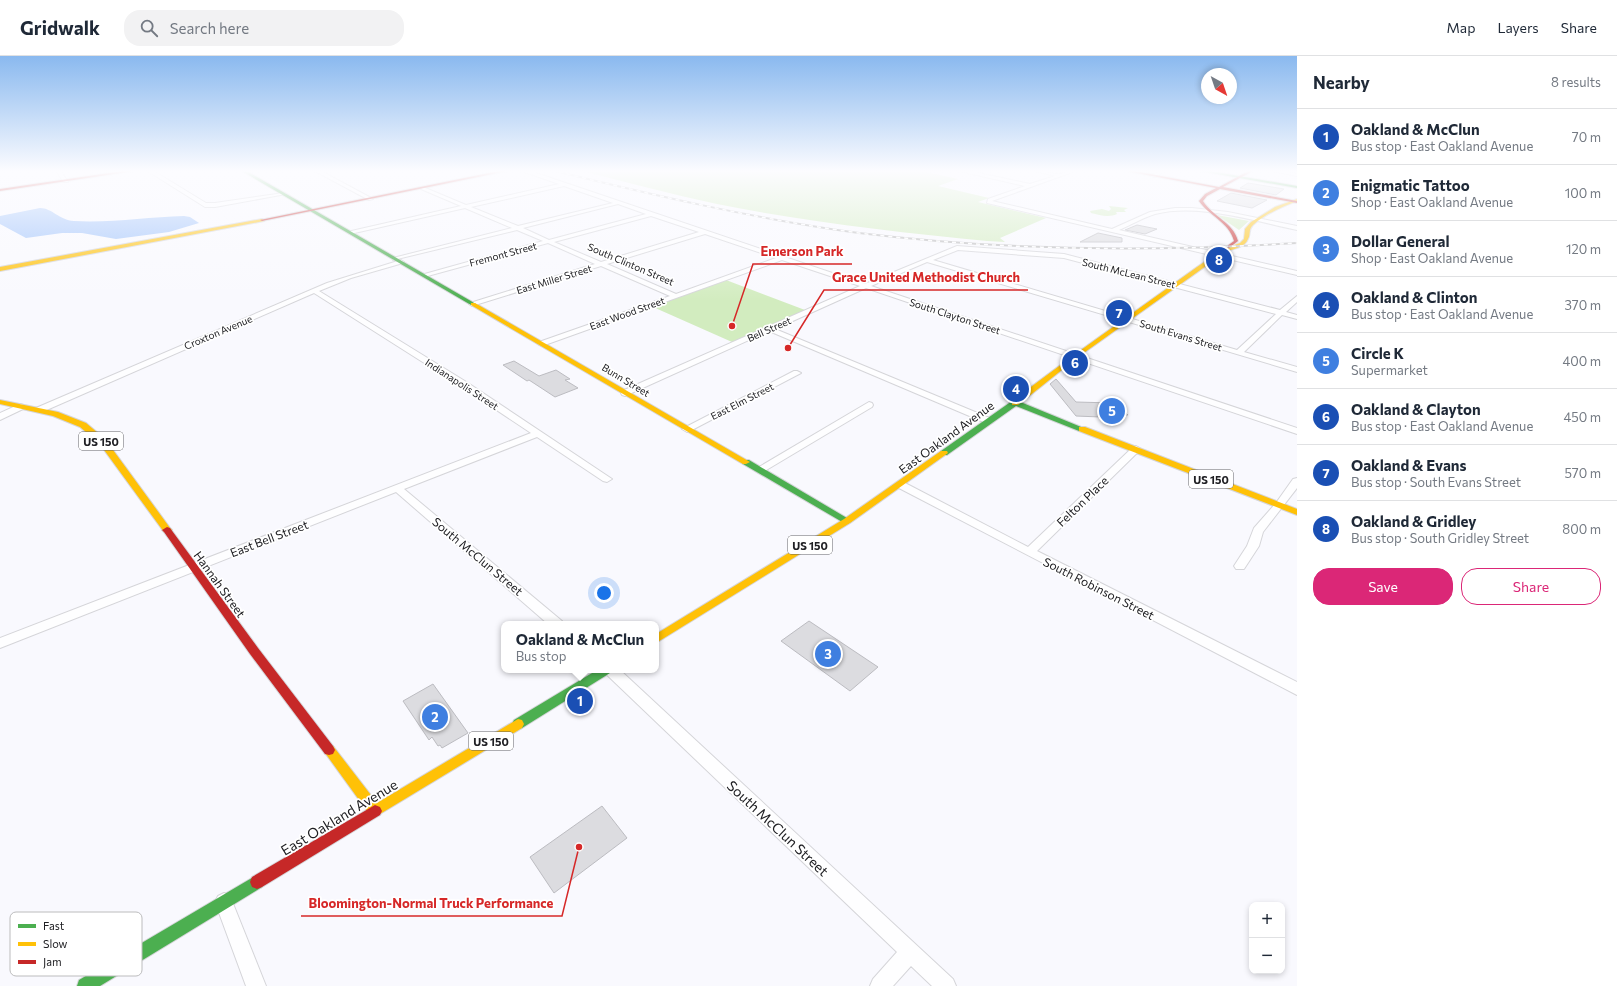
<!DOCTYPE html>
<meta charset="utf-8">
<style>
:root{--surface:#fff;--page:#f2f2f3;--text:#1f2937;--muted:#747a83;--line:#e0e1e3;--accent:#db2777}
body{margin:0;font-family:Commissioner,sans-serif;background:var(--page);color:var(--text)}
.controls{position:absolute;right:12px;bottom:12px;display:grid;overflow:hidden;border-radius:8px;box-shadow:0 2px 6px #0003}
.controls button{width:36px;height:36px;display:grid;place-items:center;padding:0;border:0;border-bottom:1px solid var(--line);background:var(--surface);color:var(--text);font:20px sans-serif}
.compass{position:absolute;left:1201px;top:12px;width:36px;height:36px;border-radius:50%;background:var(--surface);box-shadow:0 2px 6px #0003;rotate:140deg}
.you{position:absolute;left:604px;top:537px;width:14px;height:14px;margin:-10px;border:3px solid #fff;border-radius:50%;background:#1a73e8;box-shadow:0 0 0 6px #1a73e833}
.badge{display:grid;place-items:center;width:26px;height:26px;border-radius:50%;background:var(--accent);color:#fff;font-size:13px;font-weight:700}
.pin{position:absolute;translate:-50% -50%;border:2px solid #fff;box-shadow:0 1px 4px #0006}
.popup{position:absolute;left:501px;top:565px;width:158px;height:52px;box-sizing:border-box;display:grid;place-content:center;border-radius:8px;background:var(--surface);filter:drop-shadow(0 1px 3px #0005);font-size:13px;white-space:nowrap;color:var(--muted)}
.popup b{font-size:15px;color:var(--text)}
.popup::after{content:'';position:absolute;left:50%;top:100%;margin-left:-8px;border:8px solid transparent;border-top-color:var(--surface)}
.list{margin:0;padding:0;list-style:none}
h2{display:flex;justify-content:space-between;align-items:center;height:52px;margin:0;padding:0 16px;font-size:17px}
h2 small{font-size:13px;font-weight:400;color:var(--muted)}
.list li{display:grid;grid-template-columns:26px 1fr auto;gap:12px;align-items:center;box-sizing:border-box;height:56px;padding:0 16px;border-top:1px solid var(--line)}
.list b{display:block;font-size:15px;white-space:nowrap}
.list p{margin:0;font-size:13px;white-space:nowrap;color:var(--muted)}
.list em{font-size:13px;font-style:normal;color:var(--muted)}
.actions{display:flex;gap:8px;padding:12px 16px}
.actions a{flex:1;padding:9px 0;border:1px solid var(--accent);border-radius:16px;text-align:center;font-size:14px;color:var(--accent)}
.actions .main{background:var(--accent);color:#fff}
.icon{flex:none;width:22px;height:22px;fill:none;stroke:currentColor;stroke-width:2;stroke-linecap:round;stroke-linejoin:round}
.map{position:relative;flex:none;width:1297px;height:930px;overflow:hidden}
header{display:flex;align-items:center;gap:24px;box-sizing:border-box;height:56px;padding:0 20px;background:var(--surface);border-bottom:1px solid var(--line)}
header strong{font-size:19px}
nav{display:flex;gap:22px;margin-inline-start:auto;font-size:14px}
.search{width:280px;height:36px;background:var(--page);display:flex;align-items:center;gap:10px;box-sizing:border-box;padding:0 14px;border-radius:16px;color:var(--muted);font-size:15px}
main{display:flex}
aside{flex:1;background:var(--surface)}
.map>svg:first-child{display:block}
</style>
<header>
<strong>Gridwalk</strong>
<div class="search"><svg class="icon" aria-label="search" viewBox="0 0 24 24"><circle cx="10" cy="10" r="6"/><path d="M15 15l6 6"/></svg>Search here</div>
<nav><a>Map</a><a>Layers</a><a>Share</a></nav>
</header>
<main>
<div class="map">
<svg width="1297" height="930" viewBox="0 0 1297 930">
<rect width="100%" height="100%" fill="#f9f9fe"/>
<path fill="#d2ecbf" d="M579 114H917L958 123 938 130 989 142 978 146 1046 162 1000 182 1005 186 987 185C897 176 806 166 717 148 671 138 625 126 579 114Z
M1109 150 1128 152 1124 154 1126 156H1116L1117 158C1108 162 1100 159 1091 157L1090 155 1102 153 1109 155 1111 153Z
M1217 159 1249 165 1239 174Z
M726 224 805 254 732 286 653 251Z"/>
<path fill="#9dc1fa" d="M40 152C52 152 59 164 74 165 111 167 148 161 184 160L190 161 199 167 169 176 116 183 82 177H62L26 182 0 168V160Z"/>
<path fill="#dcdce0" stroke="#bcbcc1" d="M1248 127 1284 133 1276 139 1240 132Z
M1231 137 1267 144 1252 152 1217 145Z
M1137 169 1157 173 1145 178 1125 174Z
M1098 177 1122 182V186H1080Z
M514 305 539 320 556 314 570 323 565 324 578 332 555 341 529 324 527 325 503 309Z
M1056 323 1076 346 1112 347 1115 350H1119L1128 359H1123L1125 362 1076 360 1050 328Z
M809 565 878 611 850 635 781 585Z
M433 628 468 677 442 692 440 689 438 690 432 681 429 684 403 645Z
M602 750 627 782 554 837 530 801Z"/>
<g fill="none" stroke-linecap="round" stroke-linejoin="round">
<g stroke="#d5d5d9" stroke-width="2">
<path id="street" d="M55 114H60L68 126H64Z
M146 114H152L206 147H215L284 137 286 138 215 151H205Z
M313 114H319L373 143 369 144Z
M519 114H527L865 228 957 190 1064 198 1280 254 1297 240V246L1286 256 1297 259V263L1282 259 1244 296 1297 311V316L927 206 871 230 1297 372V378L866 232 775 273 992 363 994 365 992 367H986L769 275 625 340 622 339 621 337 622 335 860 230 782 204 542 290 538 288 539 286 670 240 601 210 472 250 469 248 470 247 595 208 548 187 424 221 421 219 543 185 517 174 393 204V202L512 172 465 152 350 178 347 176 461 150 421 133 423 131 466 149 559 128ZM564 130 613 147 518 170 471 151ZM618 148 646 158 549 184 523 172ZM651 160 699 176 601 206 554 186ZM705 178 776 202 676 238 607 208ZM958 194 1064 202 1276 258 1237 294 933 204Z
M955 114H965L1030 128 1055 120 1032 114C1041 114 1050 118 1058 118 1065 118 1071 114 1078 114L992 145 1112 173 1150 156 1175 152H1192L1228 156 1297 170V174C1254 165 1199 147 1155 158 1142 162 1131 169 1119 174L1297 215V219L987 147 988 143 1025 130Z
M1161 114H1167L1155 121 1151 120Z
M1268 114H1279L1297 118V120Z
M401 204 404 206 403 207 351 222 319 235 468 327 612 423 607 426 603 425 537 381 404 433 562 565 563 568H548L396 436 0 592V582L531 377 462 331 314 237 42 356H36L35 354 36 352 327 227Z
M794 315H797L801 317 690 375 687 376 682 373Z
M869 346 872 347 873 349 872 351 763 416 759 417 754 414Z
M20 348 23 349 24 351 23 353 0 364V357Z
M1136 390 1141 393 1139 395 1037 495 1297 626V639L897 431 896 429 897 427H905L1028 491 1133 391Z
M1297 422V432L1263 476 1259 490 1244 513H1236L1234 510 1247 490 1254 472 1276 447 1293 423Z
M604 614H620L953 923 956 930H932L911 910 893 930H870L873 923 897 896 606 618Z
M224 837 230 840 266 930H246L215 846 218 840Z"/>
</g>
<g stroke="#d5d5d9" stroke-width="2">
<path id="fast" d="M240 114H245L476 248 471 249Z
M1205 114 1297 130V132L1194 114Z
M1012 345H1018L1086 373 1085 375H1079L1016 350 947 399H941L940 397 941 395Z
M743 404H749L852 465 847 468 844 467 743 408 742 406Z
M597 614H612L610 617 522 672 518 673 514 672 512 668 514 664Z
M257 819 262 821 264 826 262 831 100 930H77L79 924Z"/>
</g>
<g stroke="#d5d5d9" stroke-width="2">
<path id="slow" d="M1297 143V145C1282 151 1265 158 1253 169 1248 174 1251 178 1248 183 1245 191 1234 193 1227 195L1078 301 1018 349H1012V345L1074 299 1197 211 1223 193 1240 187 1244 183 1245 173 1251 166 1275 151Z
M262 163 264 165 0 215V211Z
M471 247H475L750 406 746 408H743L471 249Z
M0 344 58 356 86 367 105 383 170 472 172 474 170 476H164L99 387 80 371 53 360 0 348Z
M1079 371H1085L1297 453V459L1079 375Z
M941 395H947L948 397 850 467 656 587V578L844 463Z
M518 663 522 664 524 668 522 672 375 761 370 759 323 694 325 690 329 689 333 690 377 747Z"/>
</g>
<g stroke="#d5d5d9" stroke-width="2">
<path id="jam" d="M129 114H141L0 135V133Z
M503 114H512L262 165 260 164Z
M1120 114H1130L1219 131 1250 114H1255L1223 131 1297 145V147L1220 133 1207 140 1203 145C1213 161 1233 166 1238 185L1225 195H1223V193L1234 185C1229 166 1209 160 1199 145L1205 138 1216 132Z
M167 471 170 472 258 592 333 690 335 694 333 698 329 699 325 698 250 598 164 476 162 474Z
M375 749 380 751 382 755 380 759 262 831 257 833 252 831 250 826 252 821Z"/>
</g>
<use href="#street" fill="#fefeff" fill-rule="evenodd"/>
<use href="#fast" fill="#4caf50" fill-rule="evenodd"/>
<use href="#slow" fill="#ffc107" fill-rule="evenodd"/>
<use href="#jam" fill="#c62828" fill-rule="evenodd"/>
<g stroke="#bcbcbd" stroke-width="2">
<path id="rail" d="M551 114C653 139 755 163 859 177 1005 195 1150 196 1297 187"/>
</g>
<use href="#rail" stroke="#fff" stroke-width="1.5" stroke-dasharray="4" stroke-linecap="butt"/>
</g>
<linearGradient id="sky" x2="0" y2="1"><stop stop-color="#8ab9ef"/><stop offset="0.47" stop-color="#fcfcff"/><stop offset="1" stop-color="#fcfcff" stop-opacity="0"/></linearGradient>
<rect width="1297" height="245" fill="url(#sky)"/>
<g text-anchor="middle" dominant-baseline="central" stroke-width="3.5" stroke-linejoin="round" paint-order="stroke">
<g font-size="10" fill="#202024" stroke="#fff">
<text transform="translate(503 198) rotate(-15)">Fremont Street</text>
<text transform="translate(631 208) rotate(23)">South Clinton Street</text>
<text transform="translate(1129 217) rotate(14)">South McLean Street</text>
<text transform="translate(554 223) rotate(-17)">East Miller Street</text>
<text transform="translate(627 257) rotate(-20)">East Wood Street</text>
<text transform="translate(955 260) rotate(18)">South Clayton Street</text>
<text transform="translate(769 273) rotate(-24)">Bell Street</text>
<text transform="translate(218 276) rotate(-23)">Croxton Avenue</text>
<text transform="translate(1181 279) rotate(17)">South Evans Street</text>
<text transform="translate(626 324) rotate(31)">Bunn Street</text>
<text transform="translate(462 328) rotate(33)">Indianapolis Street</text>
<text transform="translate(742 345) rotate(-27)">East Elm Street</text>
</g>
<g fill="#fff" stroke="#636366" stroke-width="1">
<rect x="79" y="376" width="44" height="18" rx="3"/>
<rect x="1189" y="414" width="44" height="18" rx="3"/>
<rect x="788" y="480" width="44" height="18" rx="3"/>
<rect x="469" y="676" width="44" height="18" rx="3"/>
</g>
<g font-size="11" font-weight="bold" fill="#202024">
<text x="101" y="385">US 150</text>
<text x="1211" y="423">US 150</text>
<text x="810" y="489">US 150</text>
<text x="491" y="685">US 150</text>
</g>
<g font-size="12" fill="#202024" stroke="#fff">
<text transform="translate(946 381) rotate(-36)">East Oakland Avenue</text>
<text transform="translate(1082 445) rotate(-44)">Felton Place</text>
<text transform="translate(269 482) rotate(-21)">East Bell Street</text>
<text transform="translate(478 500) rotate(40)">South McClun Street</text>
<text transform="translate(220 528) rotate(54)">Hannah Street</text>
<text transform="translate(1099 532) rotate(27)">South Robinson Street</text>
</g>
<g font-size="14" fill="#202024" stroke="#fff">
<text transform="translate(339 761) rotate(-31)">East Oakland Avenue</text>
<text transform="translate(778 772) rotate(43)">South McClun Street</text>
</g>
</g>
<rect x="10" y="856" width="132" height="64" rx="6" fill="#fff" stroke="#bcbcbd" stroke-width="1"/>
<rect x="18" y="868" width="18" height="4" fill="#4caf50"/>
<rect x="18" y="886" width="18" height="4" fill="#ffc107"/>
<rect x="18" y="904" width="18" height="4" fill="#c62828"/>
<g font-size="11" fill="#202024">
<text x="43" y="874">Fast</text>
<text x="43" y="892">Slow</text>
<text x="43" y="910">Jam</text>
</g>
<path fill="none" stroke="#d62828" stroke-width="1.5" d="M732 270L753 208H852M788 292L824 234H1028M579 791L562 860H301"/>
<g fill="#d62828" stroke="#fff" stroke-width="1.5">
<circle cx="732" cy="270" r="4"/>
<circle cx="788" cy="292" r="4"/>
<circle cx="579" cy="791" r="4"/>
</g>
<g font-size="13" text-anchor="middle" font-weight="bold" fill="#d62828" stroke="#fff" stroke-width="3.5" stroke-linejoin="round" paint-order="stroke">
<text x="802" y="200">Emerson Park</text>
<text x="926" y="226">Grace United Methodist Church</text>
<text x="431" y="852">Bloomington-Normal Truck Performance</text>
</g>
</svg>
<div class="controls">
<button>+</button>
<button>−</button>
</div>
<svg class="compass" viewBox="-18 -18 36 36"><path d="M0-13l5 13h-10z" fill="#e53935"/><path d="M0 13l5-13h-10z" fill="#747a83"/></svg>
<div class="you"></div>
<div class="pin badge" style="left:580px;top:645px;background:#1a4fb4">1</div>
<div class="popup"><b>Oakland &amp; McClun</b>Bus stop</div>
<div class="pin badge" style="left:435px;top:661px;background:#3f7fe0">2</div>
<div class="pin badge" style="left:828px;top:598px;background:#3f7fe0">3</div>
<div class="pin badge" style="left:1016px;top:333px;background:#1a4fb4">4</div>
<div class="pin badge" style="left:1112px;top:355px;background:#3f7fe0">5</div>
<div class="pin badge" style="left:1075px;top:307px;background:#1a4fb4">6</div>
<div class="pin badge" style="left:1119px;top:257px;background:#1a4fb4">7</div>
<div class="pin badge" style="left:1219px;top:204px;background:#1a4fb4">8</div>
</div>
<aside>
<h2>Nearby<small>8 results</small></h2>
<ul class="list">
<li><span class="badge" style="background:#1a4fb4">1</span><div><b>Oakland &amp; McClun</b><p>Bus stop · East Oakland Avenue</p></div><em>70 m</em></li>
<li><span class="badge" style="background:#3f7fe0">2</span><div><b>Enigmatic Tattoo</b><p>Shop · East Oakland Avenue</p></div><em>100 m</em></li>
<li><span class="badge" style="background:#3f7fe0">3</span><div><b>Dollar General</b><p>Shop · East Oakland Avenue</p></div><em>120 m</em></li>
<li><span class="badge" style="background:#1a4fb4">4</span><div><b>Oakland &amp; Clinton</b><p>Bus stop · East Oakland Avenue</p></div><em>370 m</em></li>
<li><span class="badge" style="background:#3f7fe0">5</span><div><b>Circle K</b><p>Supermarket</p></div><em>400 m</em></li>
<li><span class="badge" style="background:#1a4fb4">6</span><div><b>Oakland &amp; Clayton</b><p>Bus stop · East Oakland Avenue</p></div><em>450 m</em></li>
<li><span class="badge" style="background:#1a4fb4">7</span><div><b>Oakland &amp; Evans</b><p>Bus stop · South Evans Street</p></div><em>570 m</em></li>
<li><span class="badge" style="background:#1a4fb4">8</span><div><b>Oakland &amp; Gridley</b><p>Bus stop · South Gridley Street</p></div><em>800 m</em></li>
</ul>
<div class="actions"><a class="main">Save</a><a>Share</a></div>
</aside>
</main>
